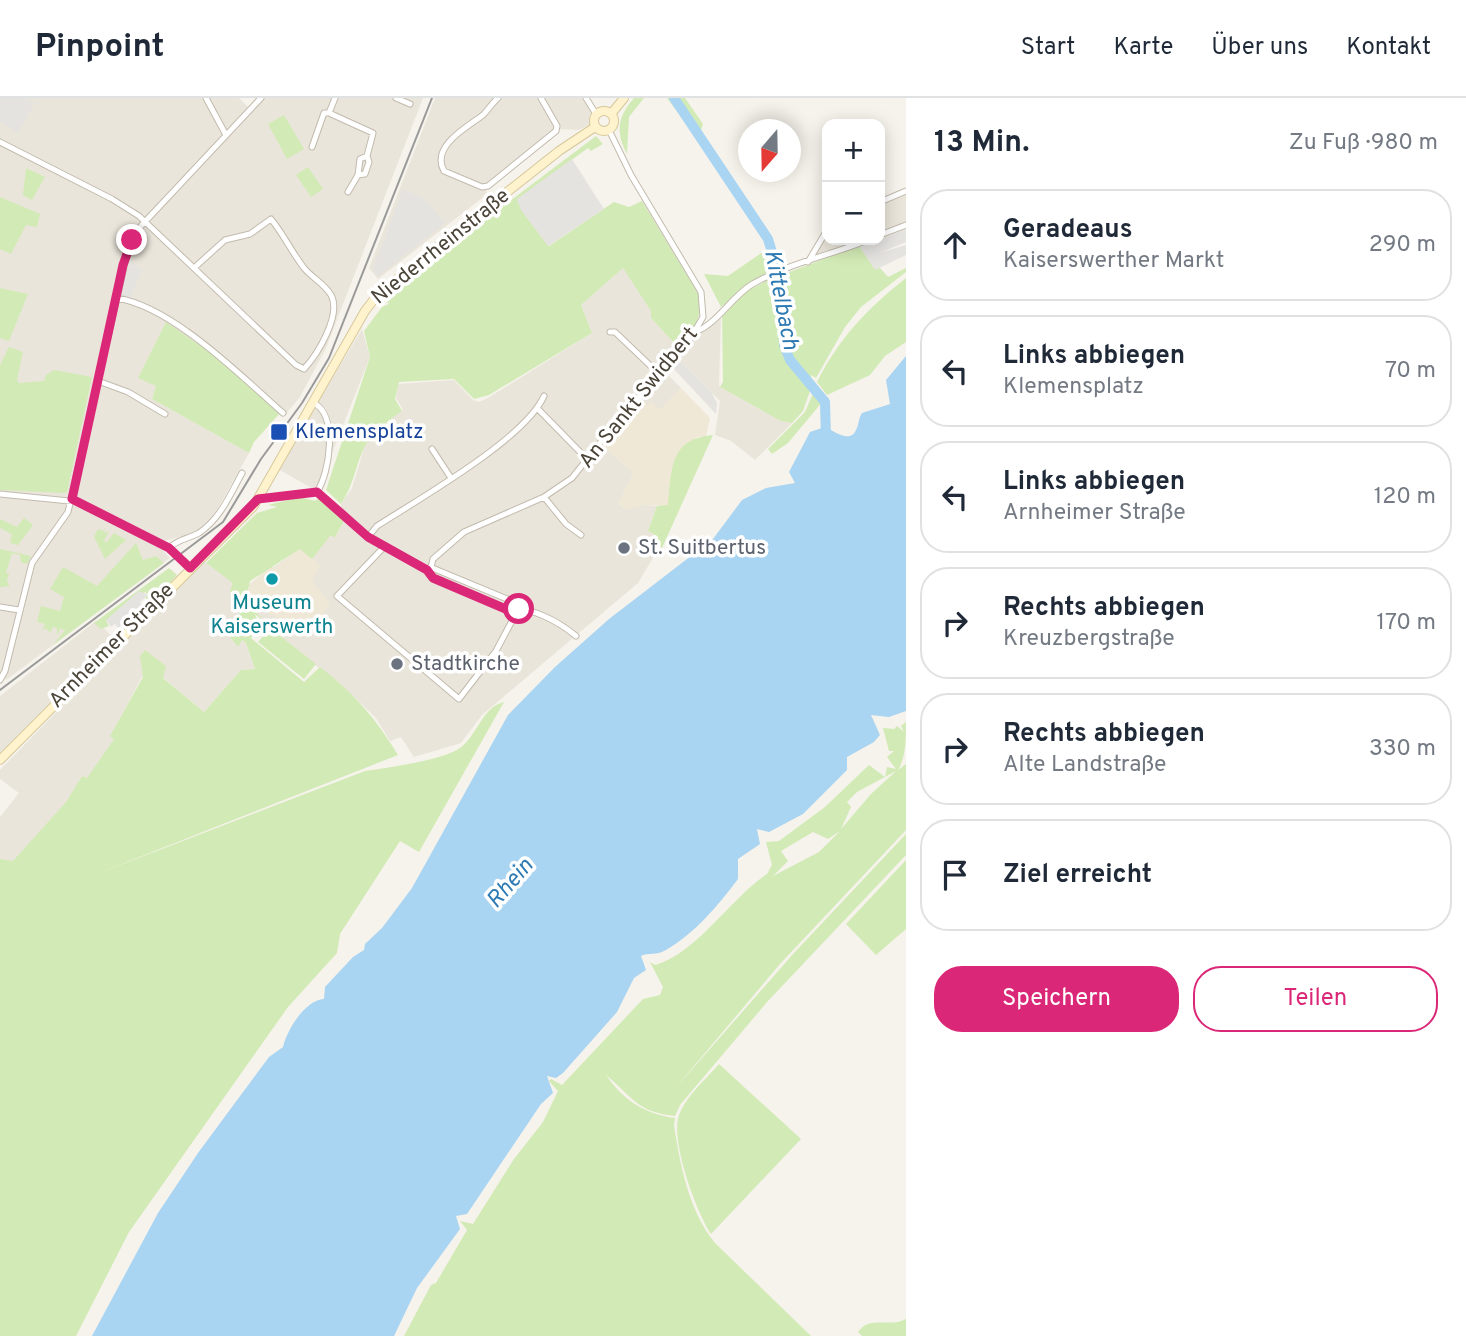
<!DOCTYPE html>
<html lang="de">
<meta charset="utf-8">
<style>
:root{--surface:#fff;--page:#f2f2f3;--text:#1f2937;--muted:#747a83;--line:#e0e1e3;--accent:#db2777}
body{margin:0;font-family:Overpass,sans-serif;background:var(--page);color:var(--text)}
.controls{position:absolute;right:21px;top:21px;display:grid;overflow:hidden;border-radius:14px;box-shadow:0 4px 18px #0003}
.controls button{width:63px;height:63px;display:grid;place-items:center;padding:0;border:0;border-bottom:2px solid var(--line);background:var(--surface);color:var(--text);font:35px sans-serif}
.compass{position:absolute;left:738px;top:21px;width:63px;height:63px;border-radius:50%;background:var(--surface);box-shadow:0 4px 18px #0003;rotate:200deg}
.stop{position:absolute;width:21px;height:21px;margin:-16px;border:5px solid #db2777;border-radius:50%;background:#fff}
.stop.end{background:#db2777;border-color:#fff;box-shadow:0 2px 7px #0008}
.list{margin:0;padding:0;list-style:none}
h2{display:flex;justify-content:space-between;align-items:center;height:91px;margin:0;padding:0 28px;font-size:30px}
h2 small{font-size:23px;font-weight:400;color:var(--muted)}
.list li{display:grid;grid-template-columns:46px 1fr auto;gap:21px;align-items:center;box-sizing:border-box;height:112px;margin:0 14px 14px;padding:0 14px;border:2px solid var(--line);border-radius:28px}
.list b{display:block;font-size:26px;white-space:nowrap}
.list p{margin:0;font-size:23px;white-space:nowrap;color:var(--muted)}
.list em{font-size:23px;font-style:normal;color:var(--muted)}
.actions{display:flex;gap:14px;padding:21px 28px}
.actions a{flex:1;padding:16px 0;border:2px solid var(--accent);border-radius:28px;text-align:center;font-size:24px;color:var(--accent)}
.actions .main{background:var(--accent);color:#fff}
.icon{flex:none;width:38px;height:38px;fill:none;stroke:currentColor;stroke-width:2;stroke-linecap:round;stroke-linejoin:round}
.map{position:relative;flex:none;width:906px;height:1238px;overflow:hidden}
header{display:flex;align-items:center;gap:42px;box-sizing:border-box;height:98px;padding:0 35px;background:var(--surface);border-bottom:2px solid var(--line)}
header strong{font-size:33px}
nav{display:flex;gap:38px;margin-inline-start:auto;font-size:24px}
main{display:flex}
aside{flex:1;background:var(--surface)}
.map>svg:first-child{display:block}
</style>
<header>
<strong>Pinpoint</strong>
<nav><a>Start</a><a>Karte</a><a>Über uns</a><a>Kontakt</a></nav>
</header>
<main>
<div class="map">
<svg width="906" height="1238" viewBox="0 0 906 1238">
<rect width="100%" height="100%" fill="#f6f3ec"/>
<path fill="#eae5da" d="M0 0H239L248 9 256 0H423L326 250 300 299 284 318 218 260 166 225 139 279 156 288 152 301 249 355 210 424 192 436 160 444 158 447 170 460 6 582 0 578Z
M435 0H582L593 17 589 27 578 32 558 31 487 87 486 97 378 181 369 170Z
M906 95V125L880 135V106Z
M827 135V142H863L813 161Z
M624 169 651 213V220L675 246 684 249 721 217 719 288 781 323 792 325 755 362 731 343 715 337 720 303 671 254 659 268 681 290 659 313 651 304 647 308 640 301 599 344 634 375 618 406 627 411 643 407 657 408 648 433 654 436 651 444 654 458 638 485 482 617 461 645 414 659 401 639 390 643 376 620 352 597 270 530 255 513 245 489 300 451 337 436 344 423 341 406 352 390 365 347 385 325 403 312 396 300 398 286 454 282 473 302 479 304 488 300 592 235 581 207Z
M362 231 370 259 317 393 278 371Z
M203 463 234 485 244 511 238 539 246 545 255 571 241 572 204 614 160 577 142 579 111 637 114 641 87 681 83 678 66 704 13 764 0 761V719L19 695 0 681V672Z
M96 523 116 542 0 658V598Z"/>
<path fill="#efe8d6" d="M681 290 710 320 706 338 697 339 674 363 668 408 643 407 626 412 618 405 634 375 601 346 639 301 647 307 651 303 659 312Z
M300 451 320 467 312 484 330 505 307 540 266 513H255L243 493 271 467 275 470Z"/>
<path fill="#d2eab5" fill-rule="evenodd" d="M634 0H644L629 19 627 56C615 34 618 18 634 0Z
M667 0H685L703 26 700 35 687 27Z
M284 17 304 51 287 61 268 26Z
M596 38 603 46 591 53 588 50 517 102 549 148 614 104 629 109 642 103 698 195 701 210 694 234 691 232 675 246 651 220V213L623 170 581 207 592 235 489 297 474 301 454 281 399 284 395 301 402 313C389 322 372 334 365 348 355 368 354 387 341 406L326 392 370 259 364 233 382 209 389 206 387 204 432 162Z
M308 69 323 91 311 99 296 77Z
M26 70 45 79 32 102 23 97Z
M0 99 40 116 37 129 26 127 11 156 0 151Z
M770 149 776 173 737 195 721 209 704 176 728 178Z
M856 149H860L875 171 880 170 888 179 906 170V174L861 209 845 229 816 280 811 277 812 286C776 242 784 229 784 176Z
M779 176 785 256 811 290 803 313 792 325 781 323 720 289 723 284 722 213 740 197Z
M906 180V244L885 258 870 277 827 297 817 284C839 240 868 210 906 180Z
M0 190 28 196 9 243 0 240Z
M166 224 218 260 280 315 254 344 249 355 152 301 156 288 138 280Z
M9 249 23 254 17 282 19 285 44 283 46 277 54 272 92 279 67 394 64 395 0 392V267Z
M814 293 823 303 788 345 772 356 768 351 805 314Z
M713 337 662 450 651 444 654 436 648 433 657 408 668 407C672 371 669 341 713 337Z
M300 399 315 403 319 400 344 423 335 439 330 438 312 461 300 451 250 483 247 496 255 513 266 525 255 516 258 524 251 540 304 584 320 569C353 594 377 622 398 657L94 777 365 673C387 670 443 662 460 650 477 638 482 609 504 604L419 754 400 743 340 836 337 855 288 909 129 1134 76 1238H0V761L13 763 66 704 82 678 87 680 114 641 110 638 143 579 140 558 145 552 166 568 163 580 204 614 241 572 255 571 246 545 242 542 238 549 226 534 243 511 230 493 233 485 206 465 257 415 277 409 268 407Z
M24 420 33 427 18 447 10 445 12 436 0 430V421L17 429Z
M105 430 104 435 109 433 104 443 106 445 114 435 126 442 105 461 94 439 98 431 103 433Z
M136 445 143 462 156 458 164 465 53 547 65 532 60 531 57 538V530L53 529 50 535 46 530 42 532 45 526 37 524 41 508 60 513 64 499 50 491 63 469 97 488Z
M0 451 31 458 27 466 21 464 20 457 12 455 6 475 9 476 7 483 11 492 9 488 0 489Z
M169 470 177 477 152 505 145 500 148 497 145 494 106 523 109 528 101 531 94 525Z
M270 530 316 566 304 581 258 544Z
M906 624C906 640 906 659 898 672L906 666V732L780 866 673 993 793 856 906 736V757L768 903 680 1007 675 1018C636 1014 633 999 606 977 624 1003 645 1016 675 1020L674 1027C680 1067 689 1113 715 1145L811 1238H404L431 1187 436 1185 467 1132 460 1123 473 1126 514 1061 543 1024 558 993 549 983 551 981 562 987 643 901 660 897 663 889 650 864 655 867C696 856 731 800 767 776L772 767 766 744 779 743 825 709 869 667 885 679 887 669 896 671 887 659 894 653H889L883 630 894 631 897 628 904 634 901 628ZM896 673 871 696 841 731 851 709 847 704 857 694ZM840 733 819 754 773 778 788 763 781 753 813 734 828 741Z
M906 762V831L876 857 846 826Z
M719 966 801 1041 711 1136C696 1113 670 1043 679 1017 686 998 706 981 719 966Z
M906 1221V1238H862L858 1234C869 1217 891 1230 906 1221Z"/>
<path fill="#e5e3e0" d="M0 0H26L35 5 18 35 0 24Z
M572 61 604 111 548 148 521 112 517 101Z
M403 91 424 100 445 125 378 178 373 171Z
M906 131V144L879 155 906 147V157L875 172 860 149Z
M130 162 142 172 130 201 121 199Z
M678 261 711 294 717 305 716 316 671 268Z
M139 493 148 497 140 504 142 507 138 511 133 510 136 513 129 520 124 519 127 522 118 530 115 526 111 529 106 522Z"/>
<path fill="#a9d4f2" d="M906 258V613L889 619 871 617 880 637 874 644 847 659V672L803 716 769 734 757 731 760 746 738 761V781C718 808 695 835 666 852 656 858 649 854 641 858L646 872 634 880 617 914 563 975 556 980 547 978 553 995 541 1006 467 1116 456 1118 460 1131 417 1190 394 1238H92L158 1115 198 1055 269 959 283 949C287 932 305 902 324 901L325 889 353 859 364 852 365 846 382 830 412 790 508 617 555 569 609 521 713 441 742 402 766 390 795 385 789 374 810 334 825 329C834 333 850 346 856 332 859 327 858 321 862 315L890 306 886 282Z"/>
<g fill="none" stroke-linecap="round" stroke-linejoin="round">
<path stroke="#a9d4f2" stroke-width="10" d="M674 0 768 141 781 184 784 247 790 262 825 304 826 340"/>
<g stroke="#c2bbae" stroke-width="7">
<path id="street" d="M206 0 226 37
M396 0 410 6
M498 0C492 5 489 11 483 17 469 28 430 48 444 73L482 89 488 88 556 33 557 28 541 0
M586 0 596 16
M329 15 373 35 367 58 360 61 358 77 365 76 369 64 367 58
M0 44 112 101 139 118 296 267 304 271C317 257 342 217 331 197 324 185 312 180 304 170 291 153 284 137 271 121L250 136 225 142 194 170
M312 49 324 15H329L335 0
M348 94 358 77
M880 104 906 93
M880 137 906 127
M808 164 827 132
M116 200C172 208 241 278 283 315
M697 233C715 227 733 198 751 187 786 166 831 157 868 142
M610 234H615L658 275
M98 283 128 294 165 316
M314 305C338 318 330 374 317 394
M538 311 587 361
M432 351 451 380
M317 394 368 439 427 472 433 480 508 512C530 508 558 523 576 538
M0 396 79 404 169 450 190 470
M544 399 566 426 581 437
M259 401 317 394
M368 439 377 428C419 401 525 341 544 298
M384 449 337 498 459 601 496 553 514 519 512 512
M169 450C178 441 188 441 199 435 220 421 230 397 242 375
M430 469 512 503 515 510
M431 469 433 461 464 434 544 399 572 380 619 321 689 243 703 219 701 194 631 77 609 32
M0 509 19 512
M0 582 5 573 32 465 68 414 129 147 141 128 261 0"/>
</g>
<g stroke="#d6c79b" stroke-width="10">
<path id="secondary" d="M594 23a10 10 0 1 1 20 0a10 10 0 1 1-20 0Z
M611 16 624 0
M0 662 253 409 365 213 378 196 559 53 595 29"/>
</g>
<use href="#street" stroke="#fff" stroke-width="5"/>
<use href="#secondary" stroke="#fff3cd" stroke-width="8"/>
<path stroke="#9a9a9a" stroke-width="2" d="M0 592 223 424 261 361 302 305 329 260 432 0"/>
</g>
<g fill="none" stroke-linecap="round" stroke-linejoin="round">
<path stroke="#db2777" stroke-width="9" d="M132 142 123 167 72 401 169 450 190 470 258 401 317 394 368 439 427 472 433 480 508 512 519 511"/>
</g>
<rect fill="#1a4fb4" stroke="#fff" stroke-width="2.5" x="270" y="325" width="18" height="18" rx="3.5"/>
<g fill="#6b7280" stroke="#fff" stroke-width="2.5">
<circle cx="624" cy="450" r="7"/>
<circle cx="397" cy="566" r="7"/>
</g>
<circle fill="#0f9aa8" stroke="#fff" stroke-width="2.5" cx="272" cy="481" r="7"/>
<g text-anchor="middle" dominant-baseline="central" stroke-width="7" stroke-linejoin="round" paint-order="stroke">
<g font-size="21" fill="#4b4439" stroke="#fff">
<text transform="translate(441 149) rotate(-39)">Niederrheinstraße</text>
<text transform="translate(639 300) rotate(-51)">An Sankt Swidbert</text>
<text transform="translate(112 548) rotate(-45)">Arnheimer Straße</text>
</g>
<g font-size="21" fill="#164399" stroke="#fff" text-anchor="start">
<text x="295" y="334">Klemensplatz</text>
</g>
<g font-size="21" fill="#5b616d" stroke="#fff" text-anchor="start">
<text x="638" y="450">St. Suitbertus</text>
<text x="411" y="566">Stadtkirche</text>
</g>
<g font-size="21" fill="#0d838f" stroke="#fff">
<text x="272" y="505">Museum<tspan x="272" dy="24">Kaiserswerth</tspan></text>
</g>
<g font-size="23" font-style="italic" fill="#2e7ab2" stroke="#fff">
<text transform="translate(780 202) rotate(79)">Kittelbach</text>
<text transform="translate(511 786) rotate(-49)">Rhein</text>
</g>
</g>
</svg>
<div class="controls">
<button>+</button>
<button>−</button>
</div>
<svg class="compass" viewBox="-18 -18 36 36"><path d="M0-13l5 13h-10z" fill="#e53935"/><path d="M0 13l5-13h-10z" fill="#747a83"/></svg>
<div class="stop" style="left:519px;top:511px"></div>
<div class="stop end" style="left:132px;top:142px"></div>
</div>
<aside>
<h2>13 Min.<small>Zu Fuß · 980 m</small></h2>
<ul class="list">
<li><svg class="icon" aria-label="ahead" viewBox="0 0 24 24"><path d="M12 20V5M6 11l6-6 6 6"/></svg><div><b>Geradeaus</b><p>Kaiserswerther Markt</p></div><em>290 m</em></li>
<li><svg class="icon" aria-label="left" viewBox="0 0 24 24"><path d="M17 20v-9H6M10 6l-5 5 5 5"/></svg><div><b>Links abbiegen</b><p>Klemensplatz</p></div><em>70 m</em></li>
<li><svg class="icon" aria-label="left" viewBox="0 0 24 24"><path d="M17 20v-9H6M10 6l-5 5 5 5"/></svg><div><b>Links abbiegen</b><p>Arnheimer Straße</p></div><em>120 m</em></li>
<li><svg class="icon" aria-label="right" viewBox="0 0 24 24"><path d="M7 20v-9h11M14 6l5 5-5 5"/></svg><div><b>Rechts abbiegen</b><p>Kreuzbergstraße</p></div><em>170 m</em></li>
<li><svg class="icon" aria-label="right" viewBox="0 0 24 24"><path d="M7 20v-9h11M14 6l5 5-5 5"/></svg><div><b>Rechts abbiegen</b><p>Alte Landstraße</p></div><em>330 m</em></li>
<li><svg class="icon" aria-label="arrive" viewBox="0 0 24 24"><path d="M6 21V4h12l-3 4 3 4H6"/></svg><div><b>Ziel erreicht</b></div></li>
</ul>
<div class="actions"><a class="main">Speichern</a><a>Teilen</a></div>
</aside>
</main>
